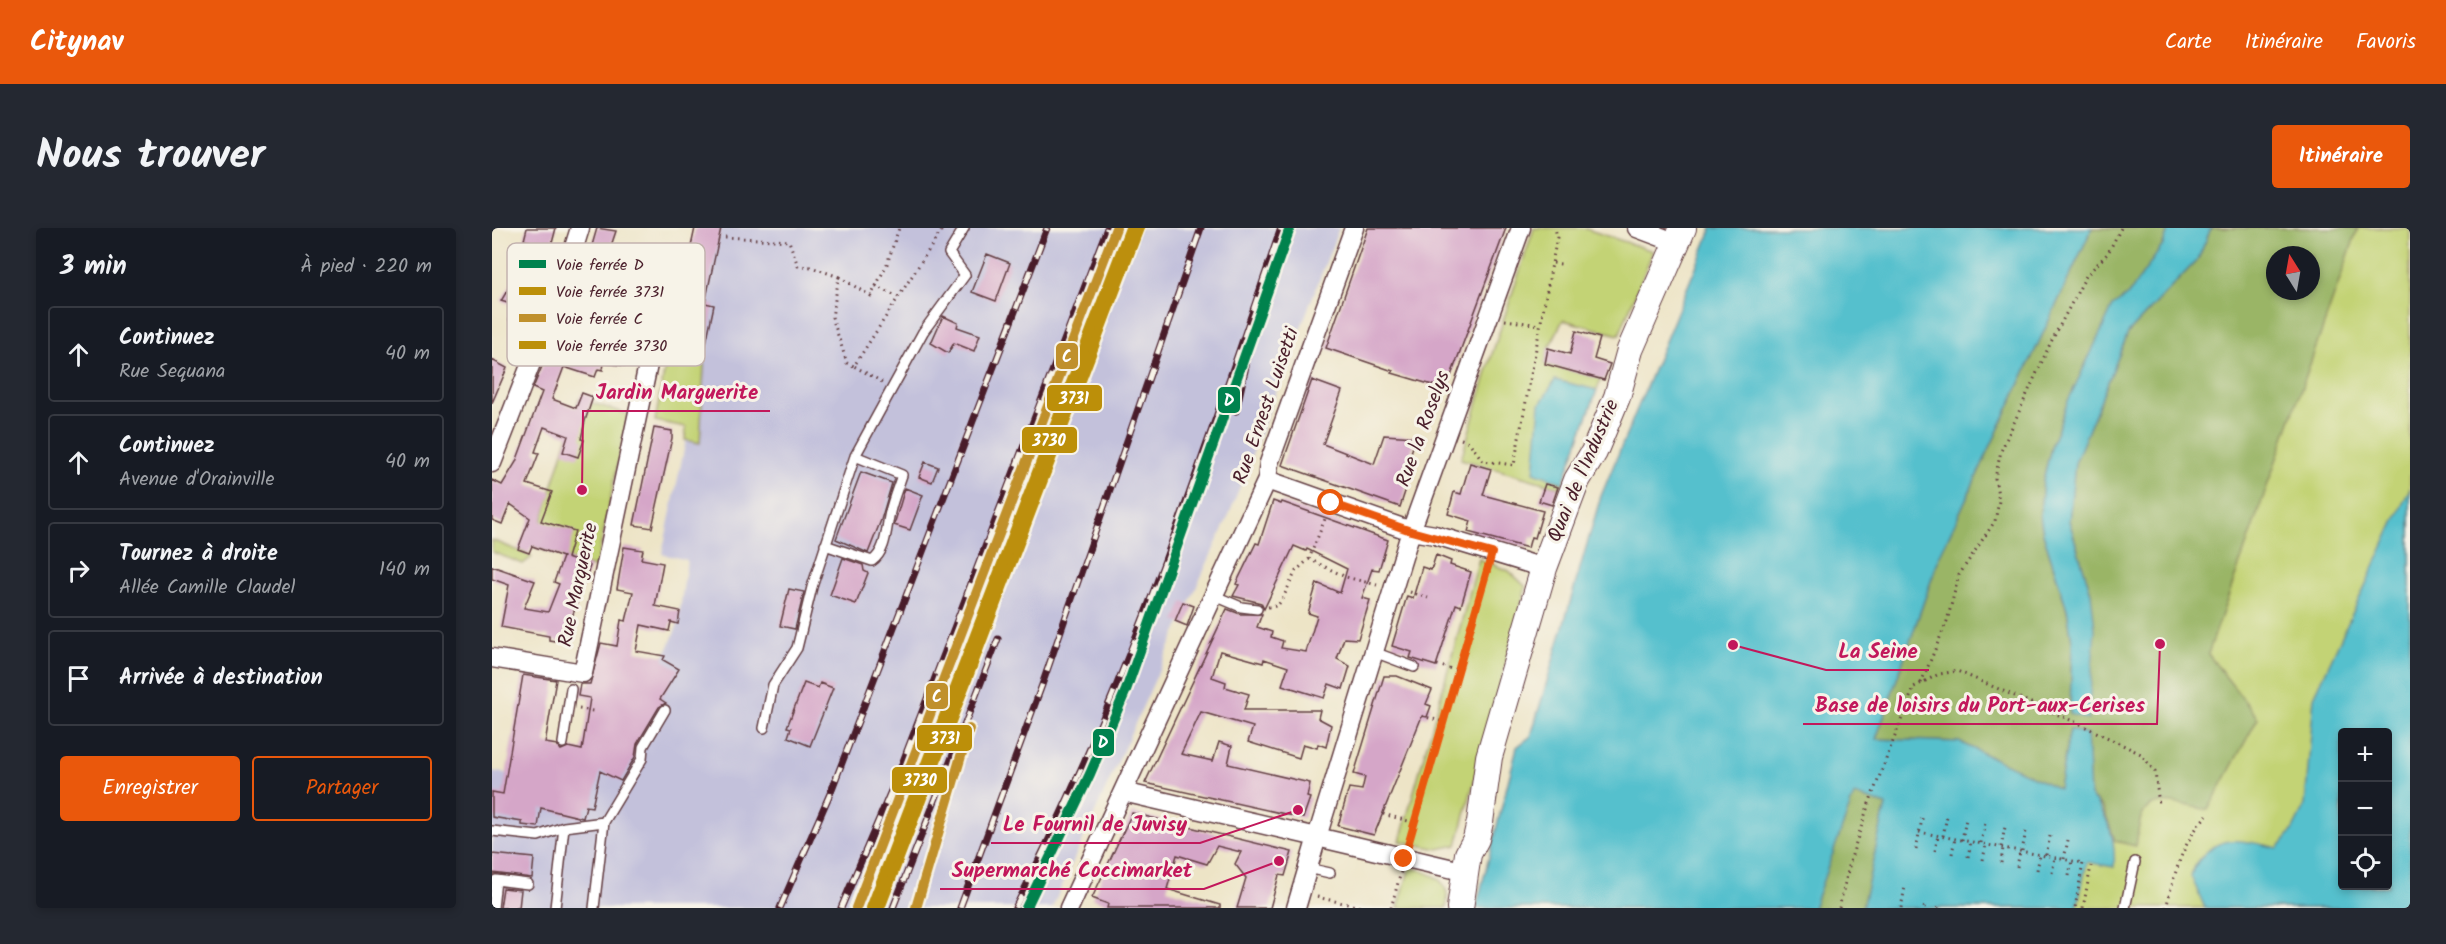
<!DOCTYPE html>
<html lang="fr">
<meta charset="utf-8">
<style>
:root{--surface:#171b24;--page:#242831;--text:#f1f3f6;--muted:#9ea1a6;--line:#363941;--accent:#ea580c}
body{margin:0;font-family:Kalam,sans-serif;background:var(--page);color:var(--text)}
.controls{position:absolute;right:18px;bottom:18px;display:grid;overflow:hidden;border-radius:6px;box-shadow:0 3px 9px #0003}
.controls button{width:54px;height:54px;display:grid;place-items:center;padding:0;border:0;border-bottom:2px solid var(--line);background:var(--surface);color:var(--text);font:30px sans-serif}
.compass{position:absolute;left:1774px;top:18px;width:54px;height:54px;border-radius:50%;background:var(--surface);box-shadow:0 3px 9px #0003;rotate:349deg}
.stop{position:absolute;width:18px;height:18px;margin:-14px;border:4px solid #ea580c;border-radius:50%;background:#fff}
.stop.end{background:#ea580c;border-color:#fff;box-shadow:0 2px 6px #0008}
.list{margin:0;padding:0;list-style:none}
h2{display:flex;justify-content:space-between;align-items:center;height:78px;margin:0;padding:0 24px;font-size:26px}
h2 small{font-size:20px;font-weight:400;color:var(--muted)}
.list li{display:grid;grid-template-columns:39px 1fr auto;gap:18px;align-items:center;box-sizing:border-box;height:96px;margin:0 12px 12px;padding:0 12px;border:2px solid var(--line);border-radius:6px}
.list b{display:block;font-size:22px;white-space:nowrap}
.list p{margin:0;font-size:20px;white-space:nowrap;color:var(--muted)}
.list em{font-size:20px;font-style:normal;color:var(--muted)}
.actions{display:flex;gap:12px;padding:18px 24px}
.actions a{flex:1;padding:14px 0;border:2px solid var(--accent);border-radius:6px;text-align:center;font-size:21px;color:var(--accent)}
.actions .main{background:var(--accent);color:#fff}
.icon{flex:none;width:33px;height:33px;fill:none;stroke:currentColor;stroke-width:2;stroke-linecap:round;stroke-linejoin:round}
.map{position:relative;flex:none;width:1918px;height:680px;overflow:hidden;border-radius:6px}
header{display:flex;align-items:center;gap:36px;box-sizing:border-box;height:84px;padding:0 30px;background:var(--accent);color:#fff}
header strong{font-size:28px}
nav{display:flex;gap:33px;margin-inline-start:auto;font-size:21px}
.intro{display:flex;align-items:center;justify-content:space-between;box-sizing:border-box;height:144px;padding:0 36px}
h1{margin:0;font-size:42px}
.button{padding:15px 27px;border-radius:6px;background:var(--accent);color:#fff;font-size:21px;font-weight:700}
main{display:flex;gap:36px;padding:0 36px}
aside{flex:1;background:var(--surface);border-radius:6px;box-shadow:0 3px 9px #0003}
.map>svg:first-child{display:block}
</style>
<header>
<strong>Citynav</strong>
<nav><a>Carte</a><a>Itinéraire</a><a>Favoris</a></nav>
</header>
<div class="intro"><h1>Nous trouver</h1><a class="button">Itinéraire</a></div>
<main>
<aside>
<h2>3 min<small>À pied · 220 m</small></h2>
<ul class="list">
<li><svg class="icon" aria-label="ahead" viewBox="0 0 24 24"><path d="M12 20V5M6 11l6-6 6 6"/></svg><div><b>Continuez</b><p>Rue Sequana</p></div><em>40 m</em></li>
<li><svg class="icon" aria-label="ahead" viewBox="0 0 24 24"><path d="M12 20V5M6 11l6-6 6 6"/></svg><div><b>Continuez</b><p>Avenue d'Orainville</p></div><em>40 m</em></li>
<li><svg class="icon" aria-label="right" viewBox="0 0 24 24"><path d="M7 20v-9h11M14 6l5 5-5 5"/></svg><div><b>Tournez à droite</b><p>Allée Camille Claudel</p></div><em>140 m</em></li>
<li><svg class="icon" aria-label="arrive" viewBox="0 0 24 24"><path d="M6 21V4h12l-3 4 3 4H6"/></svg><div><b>Arrivée à destination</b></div></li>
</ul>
<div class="actions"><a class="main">Enregistrer</a><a>Partager</a></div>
</aside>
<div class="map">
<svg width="1918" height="680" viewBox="0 0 1918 680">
<rect width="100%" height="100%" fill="#f7f3e8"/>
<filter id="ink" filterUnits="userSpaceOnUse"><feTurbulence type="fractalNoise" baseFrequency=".0167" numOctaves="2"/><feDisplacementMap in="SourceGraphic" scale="12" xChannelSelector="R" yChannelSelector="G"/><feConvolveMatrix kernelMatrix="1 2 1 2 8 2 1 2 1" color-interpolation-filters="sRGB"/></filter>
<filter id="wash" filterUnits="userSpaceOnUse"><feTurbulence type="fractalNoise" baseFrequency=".008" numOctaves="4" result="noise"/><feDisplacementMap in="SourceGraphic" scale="24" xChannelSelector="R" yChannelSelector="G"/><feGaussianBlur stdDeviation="1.35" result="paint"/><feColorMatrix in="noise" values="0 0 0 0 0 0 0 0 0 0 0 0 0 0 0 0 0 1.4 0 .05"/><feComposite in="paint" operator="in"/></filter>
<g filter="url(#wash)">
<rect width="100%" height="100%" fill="#ede4c6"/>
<path fill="#c3c1db" d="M229 0H847L737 287 560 680H0V543L95 559 173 428 186 396 195 332 170 326 194 212 208 214 213 120 222 78 213 75Z"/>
<path fill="#c3d375" stroke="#867950" stroke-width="1.5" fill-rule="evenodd" d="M1042 0H1091L1161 23 1127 107 1071 92 1057 120 1053 136 1109 151 1105 162 1063 152 1071 255 1069 260 969 231 1001 123Z
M1600 0H1918V680H1321L1361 566ZM1783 27H1819V63H1783ZM1850 505H1896V658H1850Z
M178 113 213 120 208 215 193 212 194 199 163 193Z
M87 171 136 186 104 340 42 319Z
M0 312 39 328 40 329 31 336 0 324Z
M987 331 1017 343 1034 359 965 617 946 621 908 613Z
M918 639C940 645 961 653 954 680H906Z"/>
<path fill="#9ab566" stroke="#726a48" stroke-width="1.5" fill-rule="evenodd" d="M1600 0H1677L1671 17 1651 46 1636 67 1621 79 1576 173 1560 216 1551 252 1548 288 1551 305 1575 382 1580 413 1578 485 1596 491 1599 365 1577 293 1583 235 1636 105 1706 31 1719 0H1866L1716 426 1766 490 1716 582C1697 579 1664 565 1651 585 1646 593 1646 608 1644 618L1623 613 1611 580 1598 568 1595 507 1578 501 1567 561 1467 514 1384 511 1448 327ZM1783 27H1819V63H1783Z
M1361 566 1394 577 1370 680H1321Z"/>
<path fill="#54c0cd" stroke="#4f707c" stroke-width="1.5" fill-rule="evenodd" d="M1220 0H1600L1448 327 1384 511 1467 514 1567 561 1578 501 1595 507 1598 568C1617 586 1624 613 1622 639L1595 634 1585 680H1370L1394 577 1362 567 1321 680H984L1025 519 1039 508 1109 268Z
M1677 0H1719L1706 31 1636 105 1583 235 1577 293 1599 365 1603 401 1596 492 1578 486 1580 413 1575 381 1551 305 1548 288 1551 252 1560 216 1576 173 1621 78 1636 67 1671 17Z
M1063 152 1105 162 1071 255 1042 244 1048 176Z
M1918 260V680H1713L1699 648C1700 641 1704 637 1708 631 1729 603 1756 614 1786 620L1800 603 1813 577 1822 469ZM1850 505H1896V658H1850Z"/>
<g id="blocks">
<path fill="#d5a6c8" d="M35 0H64L59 19 32 12Z
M105 0 124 3 108 51 86 46 94 20 99 21Z
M203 0H229L213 75 222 77 213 120 178 113 183 93 153 89 157 63 188 69Z
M876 0H1014L954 161 900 145 901 143 834 120Z
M47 18 57 21V32L60 33 56 49 51 47 43 76 49 78 41 99 17 92 22 77 9 73 19 56 30 53 31 50 37 52Z
M495 26 518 35 504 73 480 64Z
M451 88 466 95 465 99 488 107 482 123 462 115 456 125 439 115Z
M1084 103 1108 110 1102 131 1118 136 1112 152 1053 136 1056 120 1078 126Z
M88 104 110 110 109 115 148 120 145 132 135 131 134 138 112 135 111 142 106 141 103 149 72 139 60 171 84 180 90 165 101 169 93 193 89 211 92 212 86 229 71 224 76 208 52 199 43 224 47 225 35 256 60 264 49 293 83 303 75 330 98 338 79 392 75 415 57 412V408L9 399 17 357 0 351V338L43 353 32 380 56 384 67 356 62 354 71 329 40 318 37 325 26 321 38 290 18 276 10 296 0 292V252L10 257 24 234 50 164 41 160 64 105 84 113Z
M0 132 15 140 0 175Z
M820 152 850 163 831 216 882 236 892 207 924 209 918 228 924 230 908 279 790 237Z
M162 200 180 203V210L160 300 142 297Z
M433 234 446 239 440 254 427 249Z
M978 235 999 241 991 267 1051 283 1043 310 1039 309 1036 320 976 304 979 293 956 286 962 264 969 266Z
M369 244 400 255 389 292 376 325 344 311Z
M1053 256 1066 259 1060 277 1047 273Z
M413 260 431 267 418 302 402 297Z
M781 273 789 276 790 274 896 312 887 342 880 341 870 370 878 372 866 411 852 410 845 431 858 438 851 461 837 456 832 470 790 457 796 439 772 431 771 435 728 423 720 449 734 454 733 459 757 466 752 482H828L826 490 839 497 834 519 826 516 825 520 811 516 807 530 756 514 761 499 709 484 689 526 721 533 727 514 740 518 736 536 818 555 815 569 818 570 811 590 653 555 735 381 748 386H770L765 399 780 404 779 409 791 413 789 420 814 424 825 388 816 385 825 355 848 365 855 341 815 321 814 323 802 318 772 381 769 375 741 368 747 357 744 356 764 315 767 316Z
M132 319 151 322 149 331 171 335 163 378 188 383 186 396 179 394 177 403 149 397 144 423 173 428 171 432 187 441 168 471 174 475 167 479 145 516 143 529 129 553 108 543 100 579 94 578 91 590 49 580 46 599 30 597V594L0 589V564L11 566 31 447 64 452 53 515 65 517 69 522 76 519 90 522 98 470 86 468 88 456H98L109 415 125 418 129 392 134 393 141 364 125 361Z
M944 327 959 333 958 337 979 344 969 378 964 376 944 438 918 430 920 424 900 418 915 368 921 370 930 339 939 342Z
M351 330 371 337 372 343 376 345 364 376 338 367Z
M297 361 312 364 303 401 288 398Z
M691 374 702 378 695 398 683 393Z
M892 448H905L940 462 934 476 939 478 935 489 930 488 882 607 846 598 857 560 870 562 873 549 862 546Z
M312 455 326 460 328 455 341 460 318 518 296 509 299 500 295 499Z
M640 585 800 624 793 648 787 647 778 680H745L754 650 743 636 749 624 725 618 715 636 685 627 675 661 728 677V680H615L616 676 600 670Z
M0 626 42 630 40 650 0 645Z
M11 660 29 662 27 680H8Z"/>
</g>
</g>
<g filter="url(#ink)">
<use href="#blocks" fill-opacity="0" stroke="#623d42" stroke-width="1.5"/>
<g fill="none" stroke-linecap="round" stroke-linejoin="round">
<g stroke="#623d42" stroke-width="12">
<path id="lane" d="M333 317 380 333C395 323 394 299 398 284 401 271 406 259 410 247L363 228
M723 368 749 379 765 381
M882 424 922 439
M272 500 281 457 305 420 320 359 363 228 431 104 473 47 457 25 472 0
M71 515 79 461
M0 603 46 608 72 599 112 594 150 531 151 519 173 482
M816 640 838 645
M1 680 4 652 36 656
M63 680 72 599
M102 680 112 594
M1633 680 1643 634"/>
</g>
<g stroke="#623d42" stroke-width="21">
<path id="street" d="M1145 0 1185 15
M0 235 50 107 63 81 88 0
M775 252 919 303 943 307 1052 340
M0 430 91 445 161 113 155 106 104 96 63 81
M631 564 825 609 919 303 1029 0
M577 680 775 252 777 235 862 0
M804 680 825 609 974 644"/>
</g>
<g stroke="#623d42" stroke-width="28">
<path id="secondary" d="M968 680 976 626 984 611 988 594 997 529 1052 340 1085 252 1102 224 1125 169 1138 122 1191 0"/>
</g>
<path stroke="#623d42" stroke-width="3" stroke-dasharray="1.5 4.5" stroke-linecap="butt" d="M233 9 297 13 306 38 319 39 347 49 340 89 355 135 362 138
M1061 35 1069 36
M347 49 379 68 384 58 406 69
M384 58 395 36 407 0
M1013 92 1048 97
M390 154 362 138 451 0
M969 211 977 214 991 233 1022 237 1065 9 1063 0
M817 331 854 349 885 357
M918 364 936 370
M776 379 785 378 790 372 804 343 817 331 833 291
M945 437 967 443
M1429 455 1455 393 1467 347 1503 293 1507 273 1503 250 1509 223 1558 116 1594 48 1616 25 1629 0
M87 481 101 483
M930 488 952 494
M891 586 923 595
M1427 604 1591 635 1583 680
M1451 608 1455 588
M1470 612 1474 591
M917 615 996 338
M1489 615 1493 595
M1509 619 1513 599
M1424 621 1431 586
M1443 623 1446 607
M1530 623 1534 603
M1460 626 1463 610
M1554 627 1558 608
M1476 629 1479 613
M1572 631 1576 612
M1491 632 1494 616
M1509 635 1511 620
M1525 639 1528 623
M1545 642 1548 627
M1560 645 1563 629
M1577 648 1580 633
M825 669 873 680
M899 680 909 644
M1347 680 1359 630 1376 578 1422 459 1447 446 1465 443 1590 497 1649 526 1663 544 1667 577
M1409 680 1413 659
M1432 680 1433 677
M1446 680V679
M1591 680 1599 638
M1674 680C1683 645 1690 614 1715 587"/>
<use href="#lane" stroke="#fff" stroke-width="9"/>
<use href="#street" stroke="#fff" stroke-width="18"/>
<use href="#secondary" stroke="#fff" stroke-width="26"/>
<g stroke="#4a1f2b" stroke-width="7">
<path id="rail" d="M585 137 630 0
M744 183 763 98
M401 588 510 336
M288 680 340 561 555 0
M349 680 405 549 615 0
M363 680 370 664
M401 680 506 411
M468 680 550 457 709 0
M523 680C635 462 710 231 789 0"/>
</g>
<use href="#rail" stroke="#f7f3e8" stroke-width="4.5" stroke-dasharray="14" stroke-linecap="butt"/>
<g stroke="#f7f3e8" stroke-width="15">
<path id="rail-1" d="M534 680 598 546 634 462 798 0"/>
</g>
<g stroke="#f7f3e8" stroke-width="15">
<path id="rail-2" d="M388 680 647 0"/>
</g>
<g stroke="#f7f3e8" stroke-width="15">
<path id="rail-3" d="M364 680 624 0
M424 680 477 501"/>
</g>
<g stroke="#f7f3e8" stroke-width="15">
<path id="rail-4" d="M379 680 638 0"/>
</g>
<use href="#rail-1" stroke="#00824e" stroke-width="10"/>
<use href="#rail-2" stroke="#bc8f09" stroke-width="10"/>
<use href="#rail-3" stroke="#c0902c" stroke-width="10"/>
<use href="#rail-4" stroke="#bc8f09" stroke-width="10"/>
</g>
</g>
<g fill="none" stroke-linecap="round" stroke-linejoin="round" filter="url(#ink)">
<path stroke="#ea580c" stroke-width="8" d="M839 275 919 303 1000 325 912 631"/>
</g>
<g text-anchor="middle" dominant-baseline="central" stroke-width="6" stroke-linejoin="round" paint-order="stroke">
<g font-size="20" fill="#4a1f2b" stroke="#f7f3e8">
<text transform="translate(775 178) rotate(-71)">Rue Ernest Luisetti</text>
<text transform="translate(932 201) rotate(-70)">Rue la Roselys</text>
<text transform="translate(1092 243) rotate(-67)">Quai de l'Industrie</text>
<text transform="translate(87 357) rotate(-78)">Rue Marguerite</text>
</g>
</g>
<rect x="15" y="15" width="198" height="123" rx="9" fill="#f7f3e8" stroke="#c3b3af" stroke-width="1.5"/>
<rect x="27" y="32" width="27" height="8" fill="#00824e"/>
<rect x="27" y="59" width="27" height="8" fill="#bc8f09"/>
<rect x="27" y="86" width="27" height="8" fill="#c0902c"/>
<rect x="27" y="113" width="27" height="8" fill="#bc8f09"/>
<g font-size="16" fill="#4a1f2b">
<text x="64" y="42">Voie ferrée D</text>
<text x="64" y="69">Voie ferrée 3731</text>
<text x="64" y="96">Voie ferrée C</text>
<text x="64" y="123">Voie ferrée 3730</text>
</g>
<path fill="none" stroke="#c2185b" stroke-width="2" d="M90 262L91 183H278M1241 417L1334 442H1437M1668 416L1665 496H1311M806 582L708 615H499M787 633L712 661H448"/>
<g fill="#c2185b" stroke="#f7f3e8" stroke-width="2">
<circle cx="90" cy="262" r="6"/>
<circle cx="1241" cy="417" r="6"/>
<circle cx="1668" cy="416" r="6"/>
<circle cx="806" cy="582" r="6"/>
<circle cx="787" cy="633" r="6"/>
</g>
<g font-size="21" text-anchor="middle" font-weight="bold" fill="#c2185b" stroke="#f7f3e8" stroke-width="6" stroke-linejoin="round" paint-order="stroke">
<text x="185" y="171">Jardin Marguerite</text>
<text x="1386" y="430">La Seine</text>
<text x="1488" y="484">Base de loisirs du Port-aux-Cerises</text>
<text x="603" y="603">Le Fournil de Juvisy</text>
<text x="580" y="649">Supermarché Coccimarket</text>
</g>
<g stroke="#f7f3e8" stroke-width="2">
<rect x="563" y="114" width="24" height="28" rx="6" fill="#c0902c"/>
<rect x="554" y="156" width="57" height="28" rx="6" fill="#bc8f09"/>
<rect x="725" y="158" width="24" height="28" rx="6" fill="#00824e"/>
<rect x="529" y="198" width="57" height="28" rx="6" fill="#bc8f09"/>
<rect x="433" y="454" width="24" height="28" rx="6" fill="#c0902c"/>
<rect x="424" y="496" width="57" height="28" rx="6" fill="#bc8f09"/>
<rect x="600" y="500" width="23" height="29" rx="6" fill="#00824e"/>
<rect x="399" y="538" width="57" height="28" rx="6" fill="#bc8f09"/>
</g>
<g font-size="16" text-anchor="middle" font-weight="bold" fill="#fff">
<text x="575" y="134">C</text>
<text x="582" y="176">3731</text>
<text x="737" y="178">D</text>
<text x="557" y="218">3730</text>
<text x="445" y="474">C</text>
<text x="453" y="516">3731</text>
<text x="611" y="520">D</text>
<text x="428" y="558">3730</text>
</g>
</svg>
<div class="controls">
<button>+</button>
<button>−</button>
<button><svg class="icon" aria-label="locate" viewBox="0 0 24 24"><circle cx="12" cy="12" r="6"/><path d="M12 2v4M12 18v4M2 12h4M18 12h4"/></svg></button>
</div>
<svg class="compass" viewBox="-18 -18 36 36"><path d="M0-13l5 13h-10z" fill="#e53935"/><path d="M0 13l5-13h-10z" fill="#9ea1a6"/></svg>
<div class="stop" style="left:839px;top:275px"></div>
<div class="stop end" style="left:912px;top:631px"></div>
</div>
</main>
